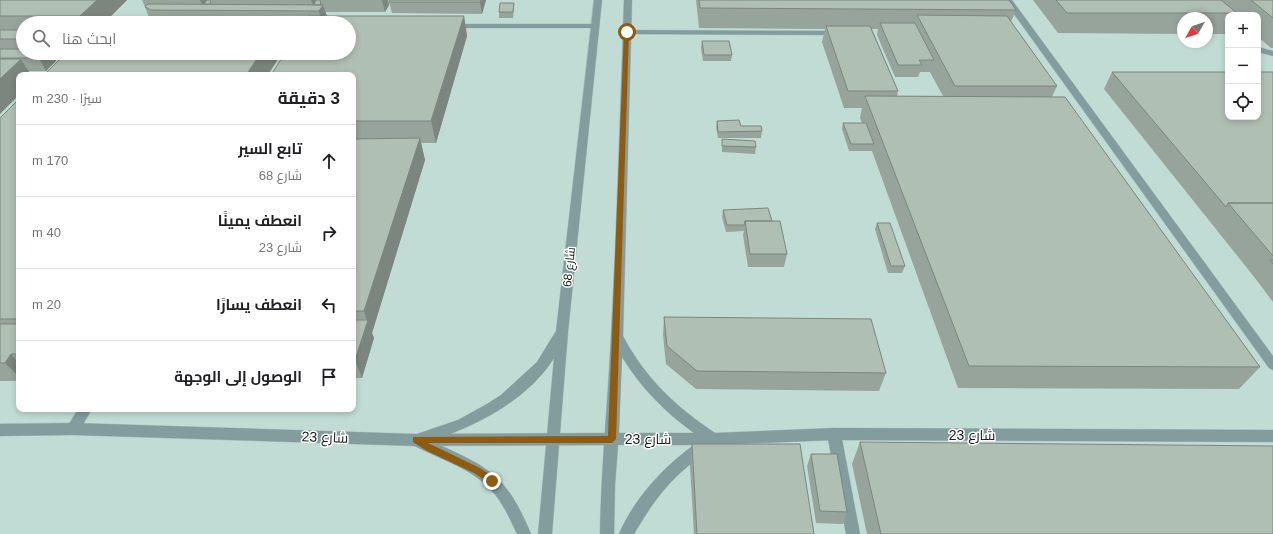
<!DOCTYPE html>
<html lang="ar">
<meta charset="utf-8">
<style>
:root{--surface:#fff;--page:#f6f6f6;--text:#202124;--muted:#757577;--line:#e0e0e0}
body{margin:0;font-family:Arial,Cairo,sans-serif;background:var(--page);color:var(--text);direction:rtl}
.controls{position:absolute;right:12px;top:12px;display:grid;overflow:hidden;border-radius:8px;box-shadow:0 2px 6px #0003}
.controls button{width:36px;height:36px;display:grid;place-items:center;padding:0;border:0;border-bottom:1px solid var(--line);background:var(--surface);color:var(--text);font:20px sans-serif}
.compass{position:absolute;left:1177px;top:12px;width:36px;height:36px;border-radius:50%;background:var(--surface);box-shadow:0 2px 6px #0003;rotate:230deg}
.stop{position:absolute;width:12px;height:12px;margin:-9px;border:3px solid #905b0f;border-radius:50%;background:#fff}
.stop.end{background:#905b0f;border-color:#fff;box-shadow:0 1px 4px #0008}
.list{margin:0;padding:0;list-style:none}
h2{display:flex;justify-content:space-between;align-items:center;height:52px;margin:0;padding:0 16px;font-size:17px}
h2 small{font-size:13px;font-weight:400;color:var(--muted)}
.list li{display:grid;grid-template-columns:26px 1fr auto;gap:12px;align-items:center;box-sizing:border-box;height:72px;padding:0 16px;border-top:1px solid var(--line)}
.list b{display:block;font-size:15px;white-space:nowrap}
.list p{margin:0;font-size:13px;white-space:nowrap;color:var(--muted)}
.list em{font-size:13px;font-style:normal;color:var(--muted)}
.icon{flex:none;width:22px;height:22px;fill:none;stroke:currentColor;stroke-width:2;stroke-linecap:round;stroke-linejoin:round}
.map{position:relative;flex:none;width:1273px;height:534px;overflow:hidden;direction:ltr}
.search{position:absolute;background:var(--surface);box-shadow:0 2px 6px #0003;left:16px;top:16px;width:340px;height:44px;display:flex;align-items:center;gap:10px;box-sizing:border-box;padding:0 14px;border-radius:22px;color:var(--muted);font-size:15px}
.panel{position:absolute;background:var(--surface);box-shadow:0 2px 6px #0003;left:16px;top:72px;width:340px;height:340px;border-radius:8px;direction:rtl}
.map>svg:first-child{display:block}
</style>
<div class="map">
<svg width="1273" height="534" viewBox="0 0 1273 534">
<rect width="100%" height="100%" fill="#d1e5e0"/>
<path fill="#c0dcd4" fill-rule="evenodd" d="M0 0H1273V534H0ZM1228 15H1258V117H1228ZM1183 18H1207V42H1183ZM23 23H349V53H23ZM19 75H353V409H19Z"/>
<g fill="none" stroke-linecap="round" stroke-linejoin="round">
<g stroke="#afc1bd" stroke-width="1">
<path id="service" d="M1004 0H1012L1273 356V370L1269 368Z
M449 24H595L599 26 595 28H449Z
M624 30 839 31 843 33 839 35 627 34 623 32Z
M1258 47 1273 51V56L1258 52Z
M78 409H92L78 433 73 435 68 433 66 429Z
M834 428 839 430 841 434 860 534H846L827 434 829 430Z"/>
</g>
<g stroke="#afc1bd" stroke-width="1">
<path id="minor" d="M73 423 416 434 612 433 617 435 619 439 617 443 612 445 416 446 73 435 0 436V424Z"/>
</g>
<g stroke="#afc1bd" stroke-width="1">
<path id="tertiary" d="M594 0H602L568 332 552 534H538L554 358C528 400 476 426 431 441 489 468 505 472 531 534H517C510 519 503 503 492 491 471 467 438 459 411 444L409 440 411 436 458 420 487 404 501 395 537 362 556 331Z
M624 0H632L623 336C645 378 676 407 715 433L834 428 1273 430V442L834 440 709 445C709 454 692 462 686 468 664 486 648 510 634 534H619C634 499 663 467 694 445H618L615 485 614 534H600C601 468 608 401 611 335 617 223 620 112 624 0ZM622 357C641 388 665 412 694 433H619Z"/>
</g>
<use href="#service" fill="#839c9d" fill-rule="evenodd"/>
<use href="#minor" fill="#839c9d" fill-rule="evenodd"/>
<use href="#tertiary" fill="#839c9d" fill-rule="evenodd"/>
</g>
<path fill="#97a49b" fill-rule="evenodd" d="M0 0H127L110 17H149L142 0H388L389 5 385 12H325L327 16H464L467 36 436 143H421L425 160 372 333 374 338 362 378H353V75L349 23H23V53H51L56 61 46 71H29L0 114Z
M486 0 482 14 392 13 389 2Z
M696 0H1009L1016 10 1011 22 1057 86 1052 97 1260 367 1239 389 958 388 872 151H849L842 129 843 123H862L860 118 862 108H844L822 42 825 29 699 28ZM872 29H878L877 35 895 77H918L920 72H930L943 96H897L898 91Z
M1033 0H1273V48H1271L1258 37V15H1228V29L1225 34H1207V18H1183V34L1058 33Z
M514 3V9L513 18H499V12Z
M702 41 732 55 731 61H703L701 48Z
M1112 72H1273V302L1255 278 1104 89Z
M19 99V381H0V118Z
M717 121 762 131 761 138H718L716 127Z
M722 139 756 147 755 154 722 152Z
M723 210 772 221 787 254 784 267H748L743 235 744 231 726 232 722 217Z
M877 223 905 266 902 273H888L875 229Z
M664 317 886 373 879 391 696 389 666 364 663 335Z
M860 442 1273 534H867L852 464Z
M692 444 814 534H694L690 466Z
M811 454 847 512 843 524 816 523 807 466Z"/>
<path fill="#7b867e" d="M97 0H127L104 23H83L80 16Z
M200 0H210L205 10Z
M311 0H318L313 6 315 12Z
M382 0H388L389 5 385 12Z
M481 0H486L482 14 480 2Z
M323 5 327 16 322 23 319 11Z
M464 16 467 36 436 143 431 121Z
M285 17 287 23H281Z
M44 53H51L56 61 46 71 39 58Z
M261 53H282L268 75H246Z
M21 59 31 75H19V95L0 114V79Z
M420 138 425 160 372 333 374 338 362 378 355 360 367 321 364 311Z
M11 354 19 363V377L5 363Z"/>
<path fill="#b0bfb4" stroke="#7b867e" d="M0 0H97L80 16H0Z
M207 0H210L211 4H204Z
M316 0H320L321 5H314Z
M390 0H481L480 2H389Z
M699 0H1009L1016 10 700 8Z
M1056 0H1221L1237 13H1067Z
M1251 0H1273V18Z
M500 3H514L513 12H499Z
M148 4 323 5 319 11 151 10 145 7Z
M917 15 1007 16 1057 86H955Z
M308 16H464L431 121H353V75H271L285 53H349V23H304Z
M104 17H285L281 23H97Z
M880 23H915L934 60H919L922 65H898Z
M826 26H870L898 91H848Z
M0 30H23V39H0Z
M702 41H729L732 55H704Z
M0 49H23V53H44L39 58H0Z
M66 53H261L246 75H44Z
M0 59H21L0 79Z
M1112 72H1228V117H1258V72H1273V203H1228L1226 207Z
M865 96 1065 97 1260 367 969 366Z
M19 99V319H0V118Z
M739 120 741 126H761L762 131 718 132 717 121Z
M843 123H866L874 144H851Z
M420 138 364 311H353V139Z
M722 139 755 141 756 147 722 146Z
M1228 203H1273V256Z
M768 208 772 221H745L744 225H727L723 210Z
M745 221H780L787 254H750Z
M877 223H890L905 266H891Z
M1270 260H1273V264Z
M664 317 871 319 886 373 697 371 667 346Z
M353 320H368L355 360H353Z
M0 324H19V354H11L5 363H0Z
M860 442 1273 446V534H881Z
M692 444H800L814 534H697Z
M811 454H837L847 512 820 511Z"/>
<path fill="#905b0f" d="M627 30 629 32 616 439 612 443H428L480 468 495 478 496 481 492 485 474 473 427 451 413 442V437L608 436 624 32Z"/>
<g text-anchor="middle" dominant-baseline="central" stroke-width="3" stroke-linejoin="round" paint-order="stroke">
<g font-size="12" fill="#161d1b" stroke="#fff">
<text transform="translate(569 267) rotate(-84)">شارع 68</text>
</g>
<g font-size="14" fill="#161d1b" stroke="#fff">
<text x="972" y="435">شارع 23</text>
<text transform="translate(325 437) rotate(2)">شارع 23</text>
<text x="648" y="439">شارع 23</text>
</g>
</g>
</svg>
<div class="controls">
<button>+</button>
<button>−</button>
<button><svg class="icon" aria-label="locate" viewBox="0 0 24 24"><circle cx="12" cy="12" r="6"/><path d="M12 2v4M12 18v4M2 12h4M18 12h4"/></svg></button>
</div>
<svg class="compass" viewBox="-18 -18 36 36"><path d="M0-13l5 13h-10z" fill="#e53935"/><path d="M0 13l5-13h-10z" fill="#757577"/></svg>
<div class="stop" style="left:627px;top:32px"></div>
<div class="stop end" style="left:492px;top:481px"></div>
<div class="search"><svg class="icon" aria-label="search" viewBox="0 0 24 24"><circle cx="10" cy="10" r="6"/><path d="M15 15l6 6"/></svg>ابحث هنا</div>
<section class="panel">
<h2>3 دقيقة<small>سيرًا · 230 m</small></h2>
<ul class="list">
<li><svg class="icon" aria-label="ahead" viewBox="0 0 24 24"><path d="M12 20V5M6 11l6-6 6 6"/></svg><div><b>تابع السير</b><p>شارع 68</p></div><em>170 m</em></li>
<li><svg class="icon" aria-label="right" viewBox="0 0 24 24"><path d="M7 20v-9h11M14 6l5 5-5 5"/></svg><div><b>انعطف يمينًا</b><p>شارع 23</p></div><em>40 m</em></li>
<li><svg class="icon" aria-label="left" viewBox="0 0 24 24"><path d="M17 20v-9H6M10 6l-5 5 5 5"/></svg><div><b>انعطف يسارًا</b></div><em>20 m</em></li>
<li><svg class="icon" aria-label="arrive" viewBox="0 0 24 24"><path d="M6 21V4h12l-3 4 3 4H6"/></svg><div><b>الوصول إلى الوجهة</b></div></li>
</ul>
</section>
</div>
